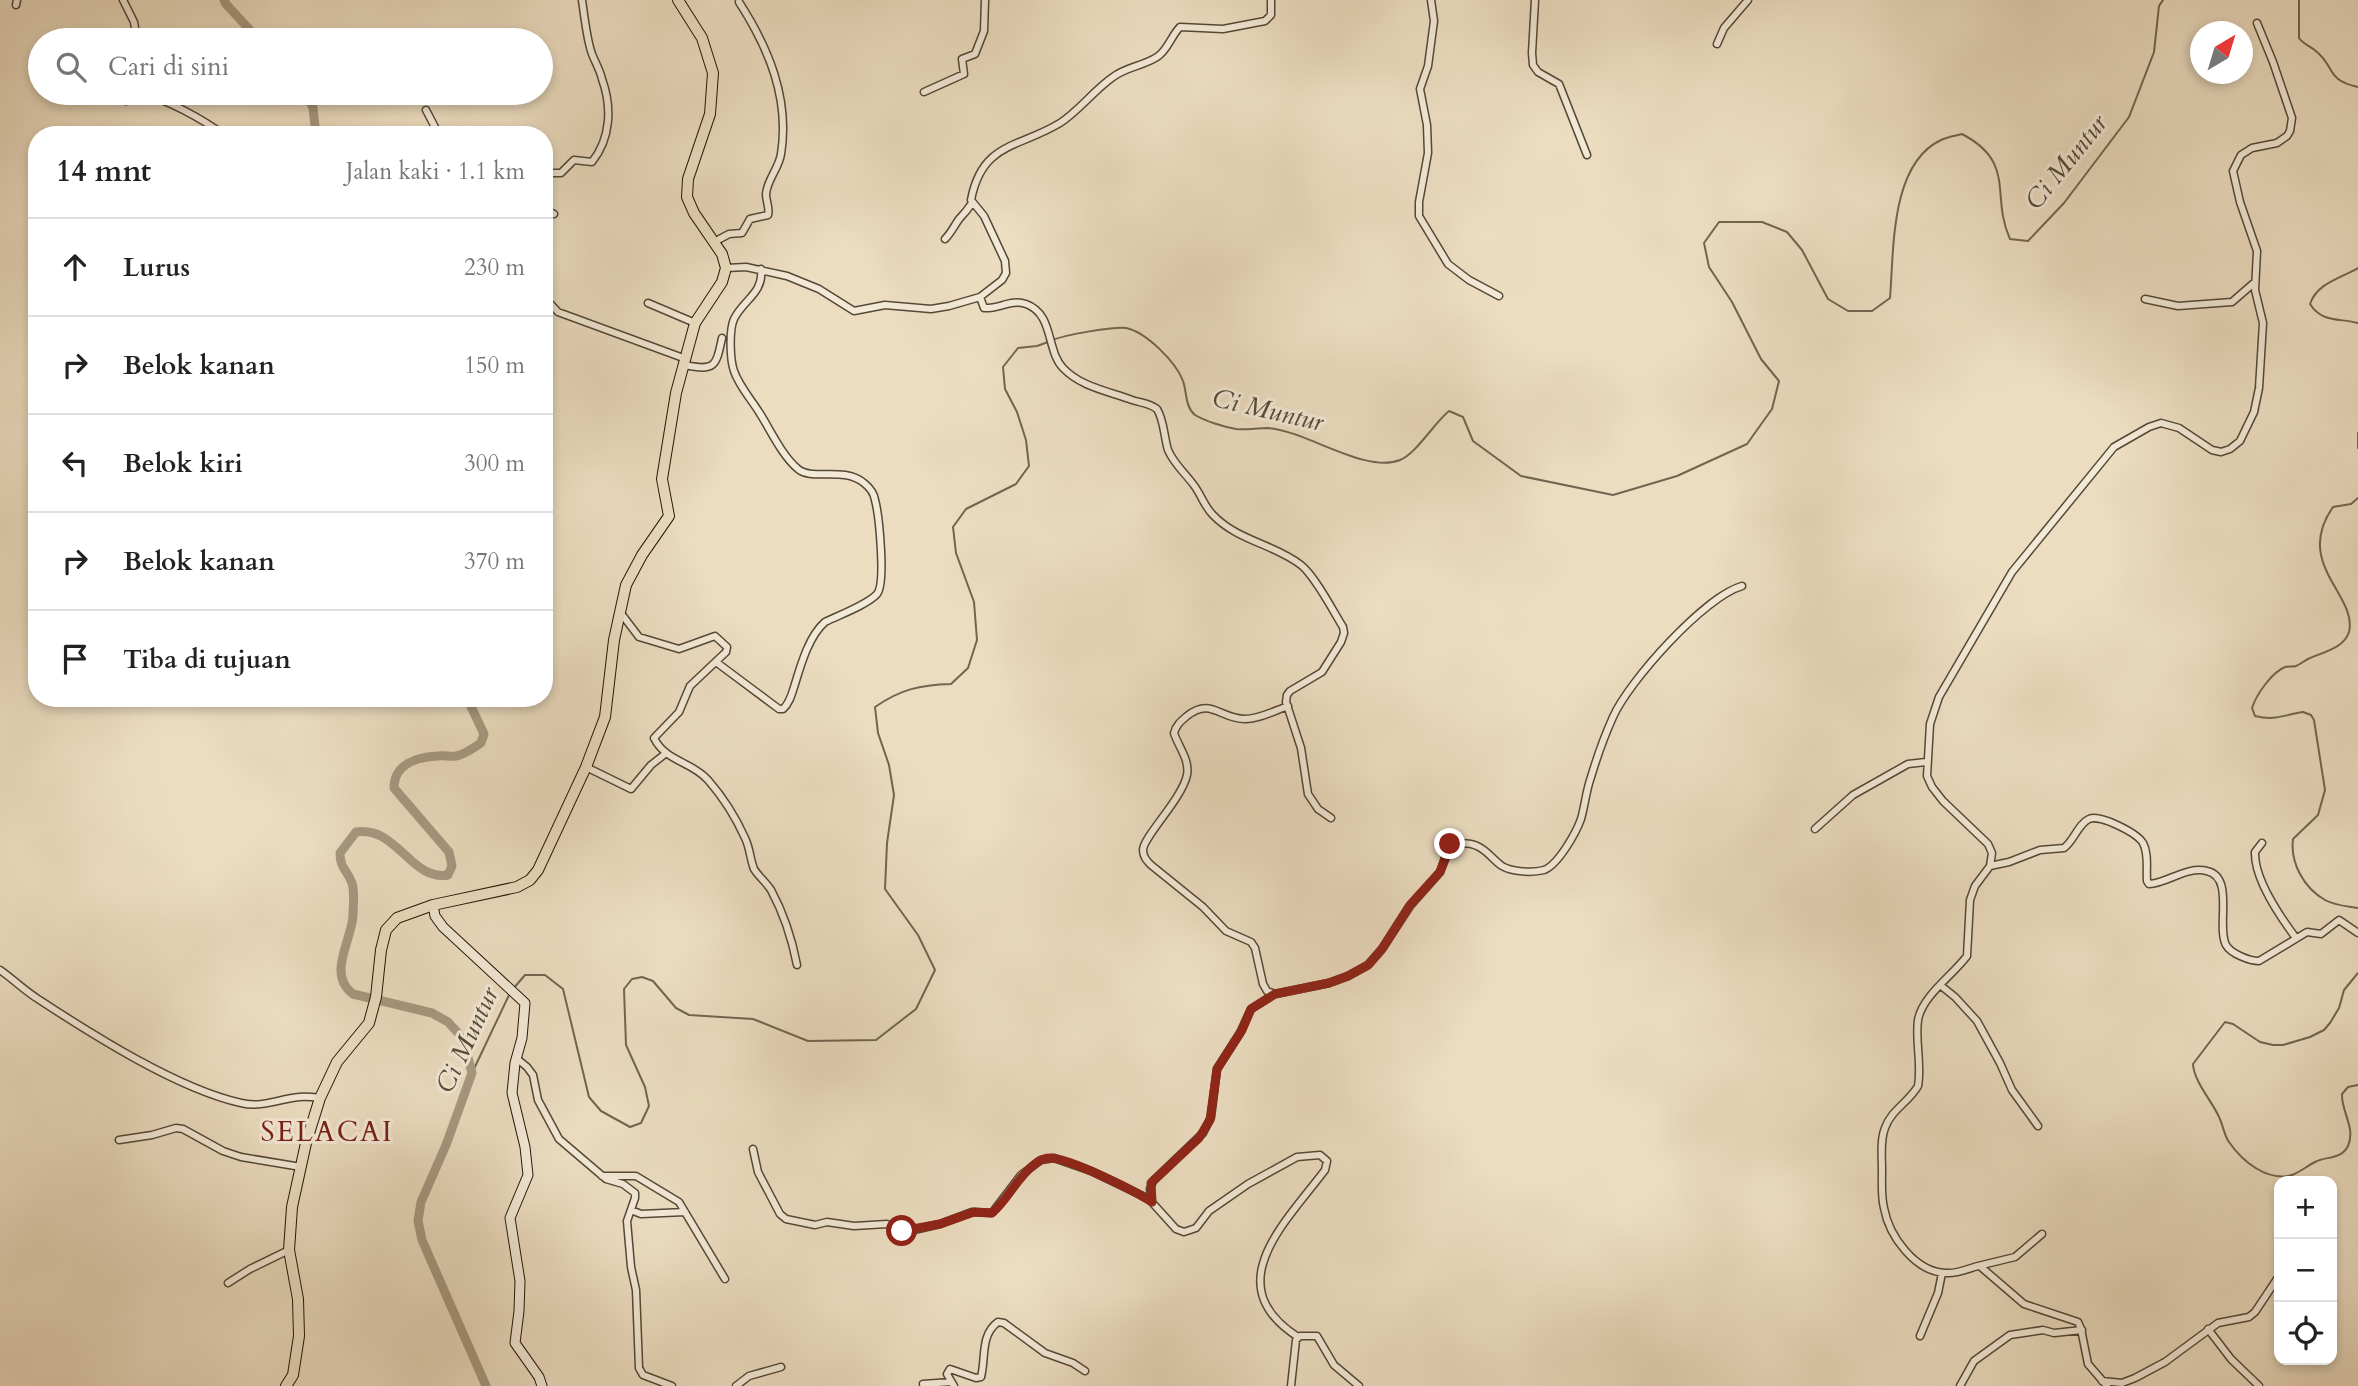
<!DOCTYPE html>
<html lang="id">
<meta charset="utf-8">
<style>
:root{--surface:#fff;--page:#f6f6f6;--text:#222;--muted:#767676;--line:#e0e0e0}
body{margin:0;font-family:Cardo,serif;background:var(--page);color:var(--text)}
.controls{position:absolute;right:21px;bottom:21px;display:grid;overflow:hidden;border-radius:14px;box-shadow:0 4px 10px #0003}
.controls button{width:63px;height:63px;display:grid;place-items:center;padding:0;border:0;border-bottom:2px solid var(--line);background:var(--surface);color:var(--text);font:35px sans-serif}
.compass{position:absolute;left:2190px;top:21px;width:63px;height:63px;border-radius:50%;background:var(--surface);box-shadow:0 4px 10px #0003;rotate:38deg}
.stop{position:absolute;width:21px;height:21px;margin:-16px;border:5px solid #8f2418;border-radius:50%;background:#fff}
.stop.end{background:#8f2418;border-color:#fff;box-shadow:0 2px 7px #0008}
.list{margin:0;padding:0;list-style:none}
h2{display:flex;justify-content:space-between;align-items:center;height:91px;margin:0;padding:0 28px;font-size:30px}
h2 small{font-size:23px;font-weight:400;color:var(--muted)}
.list li{display:grid;grid-template-columns:46px 1fr auto;gap:21px;align-items:center;box-sizing:border-box;height:98px;padding:0 28px;border-top:2px solid var(--line)}
.list b{display:block;font-size:26px;white-space:nowrap}
.list em{font-size:23px;font-style:normal;color:var(--muted)}
.icon{flex:none;width:38px;height:38px;fill:none;stroke:currentColor;stroke-width:2;stroke-linecap:round;stroke-linejoin:round}
.map{position:relative;flex:none;width:2358px;height:1386px;overflow:hidden}
.search{position:absolute;background:var(--surface);box-shadow:0 4px 10px #0003;left:28px;top:28px;width:525px;height:77px;display:flex;align-items:center;gap:18px;box-sizing:border-box;padding:0 24px;border-radius:38px;color:var(--muted);font-size:26px}
.panel{position:absolute;background:var(--surface);box-shadow:0 4px 10px #0003;left:28px;top:126px;width:525px;height:581px;border-radius:28px}
.map>svg:first-child{display:block}
</style>
<div class="map">
<svg width="2358" height="1386" viewBox="0 0 2358 1386">
<rect width="100%" height="100%" fill="#ecddc1"/>
<filter id="stains"><feTurbulence type="fractalNoise" baseFrequency=".00286" numOctaves="4"/><feColorMatrix values="0 0 0 0 .2 0 0 0 0 .09 0 0 0 0 .02 0 0 0 .5 -.17"/></filter>
<radialGradient id="worn" r=".72"><stop offset=".6" stop-color="#630" stop-opacity="0"/><stop offset="1" stop-color="#630" stop-opacity=".3"/></radialGradient>
<g fill="none" stroke-linecap="round" stroke-linejoin="round">
<path stroke="#716551" stroke-width="2" d="M2299 0V38C2304 45 2311 46 2317 52 2335 67 2326 80 2358 87
M2358 268C2341 278 2317 283 2310 304 2322 323 2339 318 2358 323
M1053 340C1064 335 1115 326 1126 328 1146 332 1176 362 1183 381 1187 392 1185 407 1195 415 1205 421 1224 427 1236 429 1246 430 1257 428 1268 428 1307 431 1365 474 1400 460 1416 454 1434 423 1449 411L1463 417 1473 441 1521 476 1613 495 1677 476 1747 444 1772 409 1779 381 1761 359 1732 302 1709 267 1704 243 1719 222H1762L1787 232 1802 250 1828 299 1848 311H1872L1890 298C1894 250 1890 164 1941 140 1947 137 1955 136 1962 134 2017 163 1990 195 2010 239L2028 241 2064 203 2129 117 2154 52 2159 6 2163 0
M2358 433V448
M2358 498 2351 504 2333 507C2293 564 2358 595 2349 632 2344 648 2324 652 2310 658 2305 660 2301 664 2296 666 2293 667 2289 666 2285 667 2272 672 2256 695 2252 708L2255 716C2276 721 2283 715 2303 712L2311 715 2314 720 2325 790 2318 815 2293 839C2290 863 2304 888 2325 900 2336 906 2347 906 2358 908
M2358 973 2344 990 2339 1008 2330 1023 2324 1030 2310 1037 2283 1045H2273L2260 1042 2233 1024 2225 1022 2193 1064C2194 1082 2212 1101 2219 1117 2223 1125 2224 1135 2229 1142 2242 1161 2267 1182 2292 1175 2300 1172 2307 1166 2315 1162 2326 1156 2341 1160 2348 1146 2356 1128 2341 1111 2342 1094L2348 1087 2358 1085
M513 989 525 975H545L563 989 589 1097 601 1111 630 1127 641 1123 649 1106 645 1087 626 1045 624 989 632 979 642 977 653 981 676 1008 689 1015 753 1019 808 1041 876 1040 916 1009 935 970 918 935 885 889 887 843 894 795 889 765 878 733 875 707C901 689 920 685 951 684L968 668 977 640 974 602 956 553 953 527 966 509 1016 484 1029 466 1026 440 1017 412 1005 389 1003 367 1018 348 1037 346 1048 342
M472 1073 510 993"/>
<path stroke="#a79982" stroke-width="9" d="M224 0 226 4 259 40
M306 93 313 108 316 135
M467 698 484 734 481 743C473 748 464 755 456 756 450 757 444 755 438 756 417 757 394 764 394 788L449 852 452 866 448 875C410 881 398 826 356 832L340 853C340 869 347 869 352 883 355 892 353 906 353 916 351 942 327 974 353 994L432 1013 448 1022 459 1034 465 1046 472 1073 446 1145 421 1202 418 1221 422 1240 486 1386"/>
<g stroke="#544836" stroke-width="9">
<path id="minor" d="M123 0 134 22 137 40
M1431 0 1434 21 1428 66 1420 89 1427 125 1428 153 1419 202V216L1448 264 1469 280 1499 296
M1535 0 1532 53 1533 65 1538 72 1559 84 1587 155
M16 5 17 0
M1717 44 1724 28 1748 0
M924 92 964 74 962 59 975 54 984 31 985 0
M123 93 126 101C131 100 137 96 142 96 162 95 208 123 224 135
M426 110 439 135
M544 173H561L574 160 592 162C611 138 612 107 602 79 600 70 595 62 592 54 587 41 584 14 582 0
M544 209 554 214
M945 239C952 232 955 224 960 218 965 213 968 209 972 203
M714 242 729 234 742 233 750 219 768 215C770 208 766 202 766 194 767 180 779 168 781 154 790 98 768 47 739 2
M726 268 746 267 787 276 819 289 854 311 885 305 931 309 949 306 980 297 1002 280 1006 273 1005 261 984 216 971 200C982 142 1019 148 1060 123 1079 111 1094 90 1113 77 1126 67 1143 66 1157 57 1168 50 1171 36 1180 27L1223 29 1265 21 1271 15V0
M544 297 558 312 686 359
M980 297 984 308C999 309 1011 299 1026 304 1054 314 1046 350 1063 368 1081 387 1108 391 1132 400 1141 403 1149 403 1157 409 1164 420 1164 437 1168 450 1174 464 1184 472 1193 484 1201 494 1204 506 1213 515 1238 541 1274 544 1301 565 1315 576 1333 611 1343 627L1344 633 1341 642 1322 672 1290 691 1287 695 1286 702 1301 748 1308 794 1318 809 1331 818
M2145 299 2178 306 2232 302 2255 282
M648 303 695 323
M684 365C715 371 716 367 722 338
M620 612 639 637 679 649 715 636 727 647 726 652 690 686 679 712 654 738C666 762 691 761 708 780 722 796 736 818 745 838 750 848 750 859 754 869 759 877 766 882 771 890 784 914 792 939 797 965
M716 662 779 709H783C790 703 792 693 795 684 801 664 809 636 825 622 839 615 867 605 877 594 886 583 879 515 875 500 874 493 869 487 864 483 843 466 812 481 798 469 782 456 770 429 759 412 751 399 739 386 734 371 730 360 729 330 734 319 743 300 764 293 761 269
M1288 706C1274 711 1259 719 1245 719 1220 719 1211 697 1187 716 1181 721 1176 725 1174 733 1178 746 1190 760 1187 775 1182 799 1143 837 1143 850 1143 857 1147 861 1151 865L1203 907 1226 931 1251 942 1255 948 1263 984 1267 991 1275 994 1329 983 1348 976 1368 965 1382 949 1410 906 1440 872 1451 844C1459 843 1469 842 1477 846 1487 850 1493 860 1502 866 1512 872 1532 873 1544 870 1558 865 1576 833 1581 819 1585 805 1586 791 1591 777 1597 757 1604 737 1613 717 1629 681 1704 597 1742 586
M586 767 631 789 651 765 665 754
M1815 829 1853 795 1908 764 1926 762
M2262 843 2255 852C2254 879 2281 918 2296 938
M1990 866 2009 862 2040 850 2064 848C2074 841 2078 824 2089 819 2100 814 2137 833 2143 843 2149 854 2146 869 2147 881L2149 884C2168 883 2186 866 2207 871 2235 877 2216 927 2226 945 2231 954 2250 961 2259 961L2307 932 2321 934 2339 920 2358 933
M0 970C13 979 25 991 38 999 93 1035 178 1089 241 1103 262 1108 279 1099 299 1097 306 1096 313 1097 320 1098
M1940 985 1955 997 1977 1021 2000 1063 2012 1090 2038 1126
M516 1058 527 1067 533 1075 538 1100 559 1139 606 1179 623 1184 635 1193V1198L627 1221 631 1267 636 1290 639 1368 643 1375 672 1386
M119 1140 152 1135 176 1128 183 1129 223 1151 241 1157 301 1167
M753 1149 758 1172 780 1214 786 1219 815 1225 827 1222 854 1226 887 1224 905 1232 940 1224 972 1212 992 1213 1021 1175 1041 1160 1054 1158 1091 1171 1149 1199 1176 1229 1184 1232 1196 1228 1209 1211 1248 1184 1297 1157 1320 1155 1327 1161 1325 1170C1286 1222 1217 1285 1298 1337
M602 1176H636L679 1202 725 1279
M1152 1202 1150 1189 1153 1181 1203 1133 1211 1117 1217 1069 1240 1033 1251 1009 1273 995
M631 1210 641 1214 685 1212
M1978 1266 2015 1257 2042 1234
M228 1283 250 1269 289 1250
M2208 1329 2231 1359 2259 1386
M1920 1336 1938 1293 1942 1273
M2102 1381 2122 1383 2135 1378 2165 1362 2218 1323 2249 1317 2255 1312 2279 1276
M923 1384 951 1382
M736 1386 749 1376 781 1367
M954 1386 947 1374 950 1369 976 1378 981 1377C986 1358 980 1335 998 1322L1004 1323 1045 1353 1073 1363 1085 1371
M1291 1386 1296 1340 1300 1336H1317L1334 1365 1359 1386
M1960 1386 1974 1361 2010 1335 2043 1330 2054 1333 2082 1330
M2107 1386 2088 1364 2081 1329 2078 1322 2024 1304 1981 1267 1978 1266C1967 1269 1957 1274 1946 1273 1915 1272 1889 1236 1884 1208 1881 1196 1882 1183 1882 1170 1882 1157 1880 1140 1885 1128 1891 1110 1909 1102 1918 1086 1922 1064 1915 1042 1918 1020 1922 996 1953 975 1967 956L1970 900 1975 886 1990 866 1992 853 1988 844 1943 801 1932 787 1927 776 1930 724 1939 697 2012 572 2114 447 2149 427 2161 423 2179 428 2212 450 2221 452 2230 449 2240 441 2254 412 2259 388 2263 323 2255 290 2257 251 2240 202 2233 171 2241 155 2252 148 2277 143 2287 136 2290 131 2292 118 2273 62 2257 23"/>
</g>
<g stroke="#211607" stroke-width="11">
<path id="secondary" d="M433 905 435 916 443 927 525 1003 522 1038 515 1063 512 1093 525 1147 528 1175 510 1218 520 1281 519 1311 515 1343 539 1377 542 1386"/>
</g>
<g stroke="#211607" stroke-width="12">
<path id="trunk" d="M286 1386 293 1375 299 1336 298 1299 289 1250 292 1207 306 1143 320 1098 337 1062 369 1023 376 997 381 950 386 930 397 918 433 905 517 887 530 880 538 870 586 767 605 717 614 640 626 585 642 555 669 516 662 479 676 393 695 323 722 282 726 268 722 254 694 213 687 197 688 179 710 114 713 73 702 38 678 0"/>
</g>
<use href="#minor" stroke="#f3e9d7" stroke-width="6"/>
<use href="#secondary" stroke="#f3e9d7" stroke-width="9"/>
<use href="#trunk" stroke="#ecddc1" stroke-width="10"/>
</g>
<g fill="none" stroke-linecap="round" stroke-linejoin="round">
<path stroke="#8f2418" stroke-width="9" d="M902 1231 940 1224 974 1212 992 1213C1009 1198 1017 1177 1036 1163 1040 1160 1045 1158 1051 1158 1071 1159 1133 1190 1152 1202L1151 1183 1199 1138 1210 1120 1217 1069 1242 1030 1251 1009 1275 994 1329 983 1348 976 1368 965 1382 949 1410 905 1440 872 1450 844"/>
</g>
<g text-anchor="middle" dominant-baseline="central" stroke-width="6" stroke-linejoin="round" paint-order="stroke">
<g font-size="26" font-style="italic" fill="#574a38" stroke="#f3e9d7">
<text transform="translate(2066 162) rotate(-51)">Ci Muntur</text>
<text transform="translate(1268 410) rotate(13)">Ci Muntur</text>
<text transform="translate(467 1040) rotate(-65)">Ci Muntur</text>
</g>
<g font-size="28" letter-spacing="2" fill="#7a1f14" stroke="#f3e9d7">
<text x="327" y="1132">SELACAI</text>
</g>
</g>
<rect width="100%" height="100%" filter="url(#stains)"/>
<rect width="100%" height="100%" fill="url(#worn)"/>
</svg>
<div class="controls">
<button>+</button>
<button>−</button>
<button><svg class="icon" aria-label="locate" viewBox="0 0 24 24"><circle cx="12" cy="12" r="6"/><path d="M12 2v4M12 18v4M2 12h4M18 12h4"/></svg></button>
</div>
<svg class="compass" viewBox="-18 -18 36 36"><path d="M0-13l5 13h-10z" fill="#e53935"/><path d="M0 13l5-13h-10z" fill="#767676"/></svg>
<div class="stop" style="left:902px;top:1231px"></div>
<div class="stop end" style="left:1450px;top:844px"></div>
<div class="search"><svg class="icon" aria-label="search" viewBox="0 0 24 24"><circle cx="10" cy="10" r="6"/><path d="M15 15l6 6"/></svg>Cari di sini</div>
<section class="panel">
<h2>14 mnt<small>Jalan kaki · 1.1 km</small></h2>
<ul class="list">
<li><svg class="icon" aria-label="ahead" viewBox="0 0 24 24"><path d="M12 20V5M6 11l6-6 6 6"/></svg><div><b>Lurus</b></div><em>230 m</em></li>
<li><svg class="icon" aria-label="right" viewBox="0 0 24 24"><path d="M7 20v-9h11M14 6l5 5-5 5"/></svg><div><b>Belok kanan</b></div><em>150 m</em></li>
<li><svg class="icon" aria-label="left" viewBox="0 0 24 24"><path d="M17 20v-9H6M10 6l-5 5 5 5"/></svg><div><b>Belok kiri</b></div><em>300 m</em></li>
<li><svg class="icon" aria-label="right" viewBox="0 0 24 24"><path d="M7 20v-9h11M14 6l5 5-5 5"/></svg><div><b>Belok kanan</b></div><em>370 m</em></li>
<li><svg class="icon" aria-label="arrive" viewBox="0 0 24 24"><path d="M6 21V4h12l-3 4 3 4H6"/></svg><div><b>Tiba di tujuan</b></div></li>
</ul>
</section>
</div>
